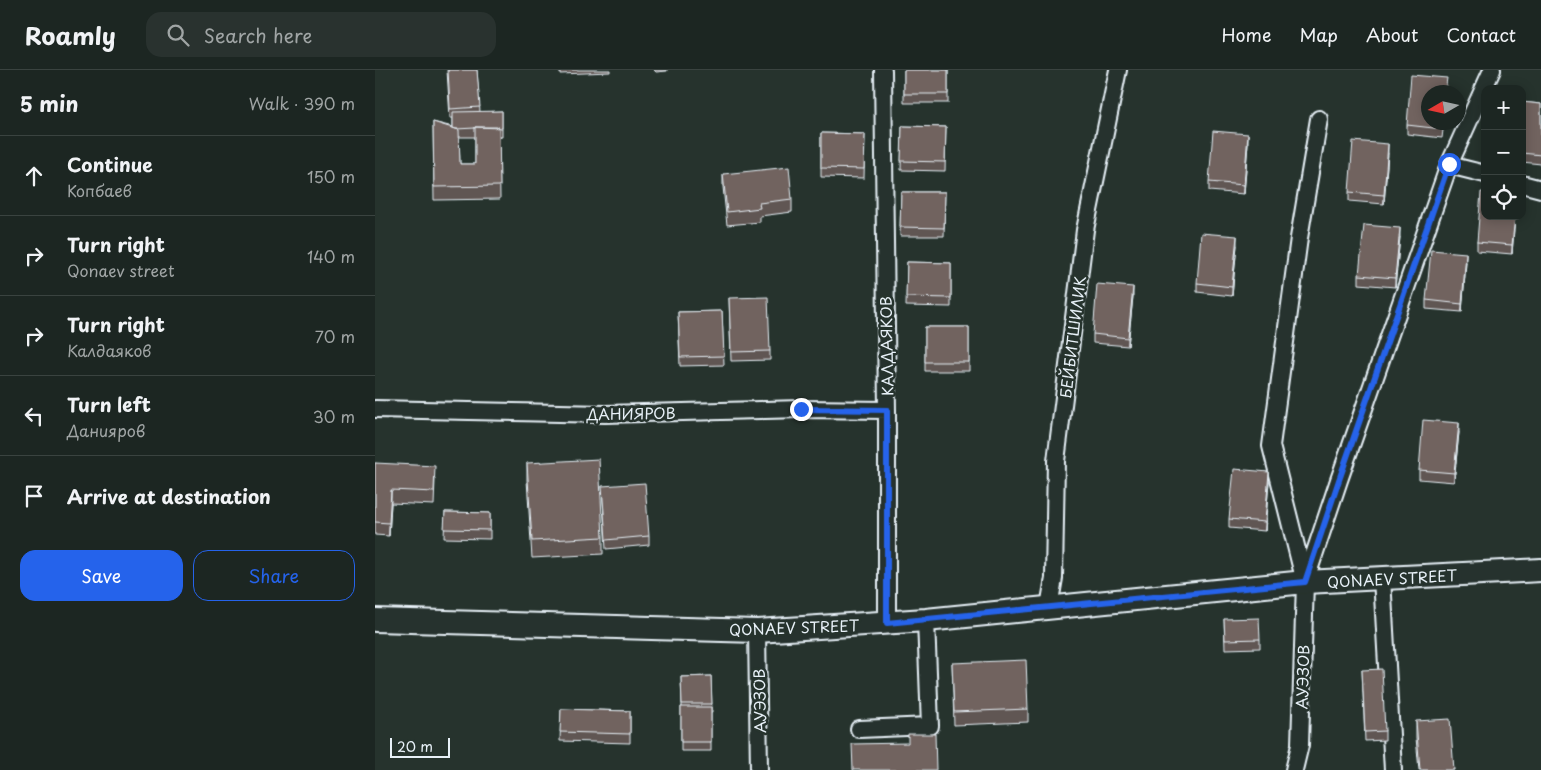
<!DOCTYPE html>
<meta charset="utf-8">
<style>
:root{--surface:#1c2622;--page:#29322f;--text:#f1f3f6;--muted:#a0a5a5;--line:#3a4340;--accent:#2563eb}
body{margin:0;font-family:"Playpen Sans",sans-serif;background:var(--page);color:var(--text)}
.controls{position:absolute;right:15px;top:15px;display:grid;overflow:hidden;border-radius:10px;box-shadow:0 2px 12px #0003}
.controls button{width:45px;height:45px;display:grid;place-items:center;padding:0;border:0;border-bottom:1px solid var(--line);background:var(--surface);color:var(--text);font:25px sans-serif}
.compass{position:absolute;left:1046px;top:15px;width:45px;height:45px;border-radius:50%;background:var(--surface);box-shadow:0 2px 12px #0003;rotate:261deg}
.scale{position:absolute;left:15px;bottom:12px;width:60px;box-sizing:border-box;padding-left:5px;border:2px solid #e8f1f8;border-top:0;font-size:14px;line-height:18px;white-space:nowrap;color:#e8f1f8;-webkit-text-stroke:4px #26332d;paint-order:stroke}
.stop{position:absolute;width:15px;height:15px;margin:-11px;border:4px solid #2563eb;border-radius:50%;background:#fff}
.stop.end{background:#2563eb;border-color:#fff;box-shadow:0 1px 5px #0008}
.list{margin:0;padding:0;list-style:none}
h2{display:flex;justify-content:space-between;align-items:center;height:65px;margin:0;padding:0 20px;font-size:21px}
h2 small{font-size:16px;font-weight:400;color:var(--muted)}
.list li{display:grid;grid-template-columns:32px 1fr auto;gap:15px;align-items:center;box-sizing:border-box;height:80px;padding:0 20px;border-top:1px solid var(--line)}
.list b{display:block;font-size:19px;white-space:nowrap}
.list p{margin:0;font-size:16px;white-space:nowrap;color:var(--muted)}
.list em{font-size:16px;font-style:normal;color:var(--muted)}
.actions{display:flex;gap:10px;padding:15px 20px}
.actions a{flex:1;padding:11px 0;border:1px solid var(--accent);border-radius:15px;text-align:center;font-size:18px;color:var(--accent)}
.actions .main{background:var(--accent);color:#fff}
.icon{flex:none;width:28px;height:28px;fill:none;stroke:currentColor;stroke-width:2;stroke-linecap:round;stroke-linejoin:round}
.map{position:relative;flex:none;width:1166px;height:700px;overflow:hidden}
header{display:flex;align-items:center;gap:30px;box-sizing:border-box;height:70px;padding:0 25px;background:var(--surface);border-bottom:1px solid var(--line)}
header strong{font-size:24px}
nav{display:flex;gap:28px;margin-inline-start:auto;font-size:18px}
.search{width:350px;height:45px;background:var(--page);display:flex;align-items:center;gap:12px;box-sizing:border-box;padding:0 18px;border-radius:15px;color:var(--muted);font-size:19px}
main{display:flex}
aside{flex:1;background:var(--surface)}
.map>svg:first-child{display:block}
</style>
<header>
<strong>Roamly</strong>
<div class="search"><svg class="icon" aria-label="search" viewBox="0 0 24 24"><circle cx="10" cy="10" r="6"/><path d="M15 15l6 6"/></svg>Search here</div>
<nav><a>Home</a><a>Map</a><a>About</a><a>Contact</a></nav>
</header>
<main>
<aside>
<h2>5 min<small>Walk · 390 m</small></h2>
<ul class="list">
<li><svg class="icon" aria-label="ahead" viewBox="0 0 24 24"><path d="M12 20V5M6 11l6-6 6 6"/></svg><div><b>Continue</b><p>Копбаев</p></div><em>150 m</em></li>
<li><svg class="icon" aria-label="right" viewBox="0 0 24 24"><path d="M7 20v-9h11M14 6l5 5-5 5"/></svg><div><b>Turn right</b><p>Qonaev street</p></div><em>140 m</em></li>
<li><svg class="icon" aria-label="right" viewBox="0 0 24 24"><path d="M7 20v-9h11M14 6l5 5-5 5"/></svg><div><b>Turn right</b><p>Калдаяков</p></div><em>70 m</em></li>
<li><svg class="icon" aria-label="left" viewBox="0 0 24 24"><path d="M17 20v-9H6M10 6l-5 5 5 5"/></svg><div><b>Turn left</b><p>Данияров</p></div><em>30 m</em></li>
<li><svg class="icon" aria-label="arrive" viewBox="0 0 24 24"><path d="M6 21V4h12l-3 4 3 4H6"/></svg><div><b>Arrive at destination</b></div></li>
</ul>
<div class="actions"><a class="main">Save</a><a>Share</a></div>
</aside>
<div class="map">
<svg width="1166" height="700" viewBox="0 0 1166 700">
<rect width="100%" height="100%" fill="#26332d"/>
<filter id="ink" filterUnits="userSpaceOnUse"><feTurbulence type="fractalNoise" baseFrequency=".02" numOctaves="2"/><feDisplacementMap in="SourceGraphic" scale="10" xChannelSelector="R" yChannelSelector="G"/><feConvolveMatrix kernelMatrix="1 2 1 2 8 2 1 2 1" color-interpolation-filters="sRGB"/></filter>
<g filter="url(#ink)">
<g fill="none" stroke-linecap="round" stroke-linejoin="round">
<g stroke="#e8f1f8" stroke-width="20">
<path id="minor" d="M508 0 512 340V553
M1074 95 1110 104
M1147 114 1166 119
M0 339 230 344 426 339 512 340
M1007 508 1018 700
M930 512 964 410 1074 95 1117 0
M674 537 679 508 681 391 710 160 743 0
M382 561 384 700
M484 659 555 656 551 550
M919 700 925 675 930 512 896 376 924 168 944 49"/>
</g>
<g stroke="#e8f1f8" stroke-width="26">
<path id="secondary" d="M0 550 382 561 551 550 930 512 1166 500"/>
</g>
<use href="#minor" stroke="#26332d" stroke-width="16"/>
<use href="#secondary" stroke="#26332d" stroke-width="22"/>
</g>
<path fill="#615652" stroke="#e8f1f8" fill-rule="evenodd" d="M72 0H102L105 42 127 41V67H124L125 129 59 130 58 52 78 57V48H75ZM84 67H100V94H85Z
M185 0H235V2L185 4Z
M279 0H292V1L281 2Z
M529 0H573V33H529Z
M1072 17 1054 52H1069L1067 68 1032 64V55Z
M1147 32 1166 34V94L1147 92Z
M527 56 571 57 570 101 526 100Z
M446 63 490 64 489 108 446 107Z
M873 73 869 124 834 121V112Z
M1013 83 1009 134 974 131V122Z
M348 104 417 129V142L385 146V152L352 155 348 117Z
M526 122H570L569 166H525Z
M1110 146H1140L1137 184 1102 181V172Z
M1025 167 1020 217 984 214V205Z
M862 175 857 226 822 222V213Z
M532 192 576 193V237L531 236Z
M1091 192 1087 242 1051 239V230Z
M758 226 753 276 718 273V264Z
M354 228 395 281V290L356 291Z
M347 241 349 295 305 296 303 242Z
M550 257H594V301H550Z
M1084 362 1079 412 1044 409V400Z
M0 393 60 409 59 435 16 433 14 466 0 465Z
M152 393 228 467V484L157 488 152 410Z
M894 411 890 461 854 458V449Z
M227 416 274 466V475L231 479Z
M70 442 115 443V469L69 468Z
M849 549 885 569V578L850 579Z
M577 593 653 639V652L579 655Z
M987 600 1010 661V670L990 671Z
M336 606 337 642H336V681H306V637H307L306 607Z
M186 639 255 641V673L185 671Z
M1041 651 1079 700H1044L1041 668Z"/>
<path fill="#4f4642" stroke="#e8f1f8" d="M873 64V73L869 124V115Z
M1013 74V83L1009 134V125Z
M1140 146 1137 184V175Z
M1025 158V167L1020 217V208Z
M862 166V175L857 226V217Z
M1091 183V192L1087 242V234Z
M758 217V226L753 276V268Z
M1084 353V362L1079 412V403Z
M894 402V411L890 461V452Z
M16 420V433L14 466V453Z"/>
<path fill="#71645f" stroke="#e8f1f8" d="M73 0H102L105 37 75 39Z
M529 0H573V24H529Z
M1036 5 1072 8 1070 22H1054V52H1068L1067 59 1032 55Z
M1147 32 1166 34V85L1147 83Z
M127 41V58L100 57V58L81 59 78 58V42Z
M58 52 84 60 85 94H100V57H124L125 116 59 117Z
M527 56 571 57 570 92 526 91Z
M838 61 873 64 869 115 834 112Z
M446 63 490 64 489 99 446 98Z
M978 71 1013 74 1009 125 974 122Z
M414 97 417 129 384 133 385 138 352 142 348 104Z
M526 122H570L569 158 525 157Z
M1106 122H1110V146H1140L1137 175 1102 172Z
M989 155 1025 158 1020 208 984 205Z
M826 163 862 166 857 217 822 213Z
M1056 180 1091 183 1087 234 1051 230Z
M532 192 576 193V228L531 227Z
M722 214 758 217 753 268 718 264Z
M393 227 395 281 356 282 354 228Z
M347 241 349 286 305 287 303 242Z
M550 257H594V292H550Z
M1048 350 1084 353 1079 403 1044 400Z
M224 389 228 467 157 471 152 393Z
M0 393 60 396 59 422 16 420 14 453 0 452Z
M859 399 894 402 890 452 854 449Z
M270 413 274 466 231 470 227 416Z
M70 442 115 443V460L69 459Z
M884 548 885 569 850 570 849 549Z
M651 590 653 639 579 642 577 593Z
M1007 599 1010 661 990 662 987 600Z
M336 606 337 634H307L306 607Z
M306 637H336V672H306Z
M186 639 255 641V664L185 662Z
M1075 649 1079 700H1045L1041 651Z
M533 664H560L561 700H478L477 674 533 673Z"/>
</g>
<g fill="none" stroke-linecap="round" stroke-linejoin="round" filter="url(#ink)">
<path stroke="#2563eb" stroke-width="6" d="M426 339 512 340V553L930 512 964 410 1074 94"/>
</g>
<g text-anchor="middle" dominant-baseline="central" stroke-width="5" stroke-linejoin="round" paint-order="stroke">
<g font-size="15" fill="#e8f1f8" stroke="#26332d">
<text transform="translate(697 267) rotate(-83)">БЕЙБИТШИЛИК</text>
<text transform="translate(511 276) rotate(-91)">КАЛДАЯКОВ</text>
<text transform="translate(256 343) rotate(-1)">ДАНИЯРОВ</text>
<text transform="translate(1017 508) rotate(-3)">QONAEV STREET</text>
<text transform="translate(419 557) rotate(-2)">QONAEV STREET</text>
<text transform="translate(927 607) rotate(-88)">АУЭЗОВ</text>
<text transform="translate(384 631) rotate(-91)">АУЭЗОВ</text>
</g>
</g>
</svg>
<div class="controls">
<button>+</button>
<button>−</button>
<button><svg class="icon" aria-label="locate" viewBox="0 0 24 24"><circle cx="12" cy="12" r="6"/><path d="M12 2v4M12 18v4M2 12h4M18 12h4"/></svg></button>
</div>
<svg class="compass" viewBox="-18 -18 36 36"><path d="M0-13l5 13h-10z" fill="#e53935"/><path d="M0 13l5-13h-10z" fill="#a0a5a5"/></svg>
<div class="scale">20 m</div>
<div class="stop" style="left:1074px;top:94px"></div>
<div class="stop end" style="left:426px;top:339px"></div>
</div>
</main>
